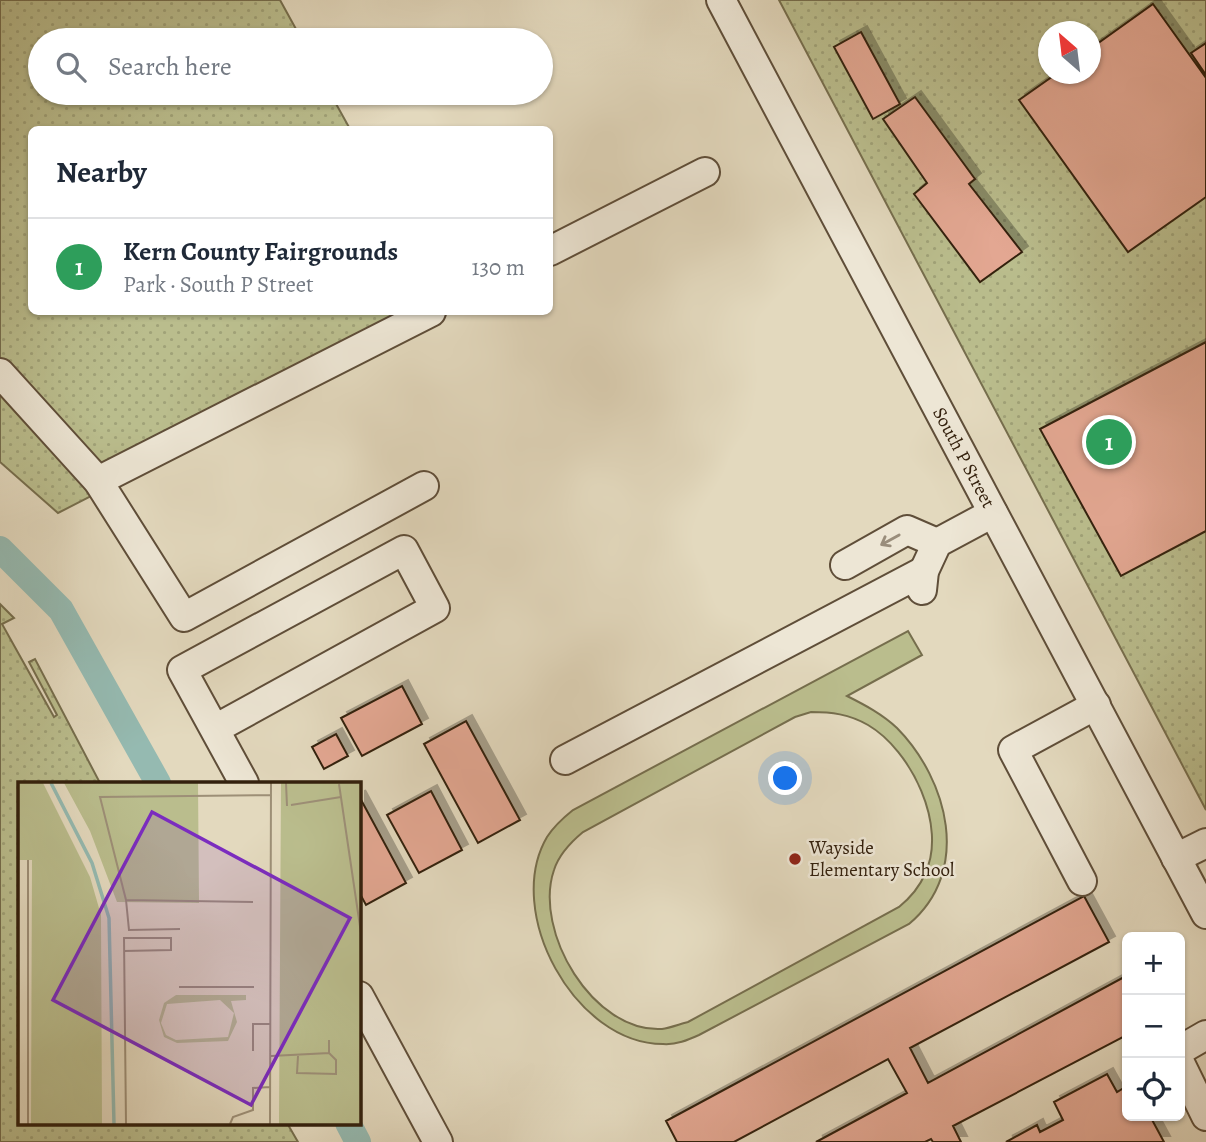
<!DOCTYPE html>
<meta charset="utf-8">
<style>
:root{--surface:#fff;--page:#f2f2f3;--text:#1f2937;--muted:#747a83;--line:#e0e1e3;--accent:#8f2418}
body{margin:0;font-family:Alegreya,serif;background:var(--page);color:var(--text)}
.controls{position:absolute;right:21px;bottom:21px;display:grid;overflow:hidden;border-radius:10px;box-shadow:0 2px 5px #0004}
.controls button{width:63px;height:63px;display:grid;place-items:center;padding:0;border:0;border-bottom:2px solid var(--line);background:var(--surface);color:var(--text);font:35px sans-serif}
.compass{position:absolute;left:1038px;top:21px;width:63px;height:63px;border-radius:50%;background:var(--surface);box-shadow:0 2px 5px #0004;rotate:332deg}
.you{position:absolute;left:786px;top:779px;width:24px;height:24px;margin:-18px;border:5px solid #fff;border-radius:50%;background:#1a73e8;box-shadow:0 0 0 10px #1a73e833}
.badge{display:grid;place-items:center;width:46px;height:46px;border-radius:50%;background:var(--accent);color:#fff;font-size:23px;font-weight:700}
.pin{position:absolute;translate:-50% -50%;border:4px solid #fff;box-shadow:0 2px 7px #0006}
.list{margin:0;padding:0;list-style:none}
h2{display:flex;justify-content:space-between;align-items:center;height:91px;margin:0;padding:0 28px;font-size:30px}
h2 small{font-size:23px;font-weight:400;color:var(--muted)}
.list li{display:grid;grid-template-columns:46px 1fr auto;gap:21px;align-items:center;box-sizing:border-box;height:98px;padding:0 28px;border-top:2px solid var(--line)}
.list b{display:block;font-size:26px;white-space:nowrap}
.list p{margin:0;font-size:23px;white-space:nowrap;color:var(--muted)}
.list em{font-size:23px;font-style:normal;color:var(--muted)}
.icon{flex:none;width:38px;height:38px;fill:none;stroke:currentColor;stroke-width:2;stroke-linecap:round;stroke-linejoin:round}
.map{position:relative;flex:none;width:1206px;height:1142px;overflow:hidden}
.search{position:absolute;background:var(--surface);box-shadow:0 2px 5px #0004;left:28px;top:28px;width:525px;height:77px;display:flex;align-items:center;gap:18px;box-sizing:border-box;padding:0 24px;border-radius:38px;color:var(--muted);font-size:26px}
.panel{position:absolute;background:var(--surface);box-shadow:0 2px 5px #0004;left:28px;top:126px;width:525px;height:189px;border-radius:10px}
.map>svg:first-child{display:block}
</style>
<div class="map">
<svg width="1206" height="1142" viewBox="0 0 1206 1142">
<defs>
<pattern id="grass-dots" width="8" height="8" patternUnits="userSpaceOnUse" patternTransform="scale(1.75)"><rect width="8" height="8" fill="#babd8d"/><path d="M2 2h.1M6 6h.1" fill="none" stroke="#a0a278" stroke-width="1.8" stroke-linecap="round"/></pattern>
<filter id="shadow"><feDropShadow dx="6" dy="-6" stdDeviation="0" flood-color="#0004"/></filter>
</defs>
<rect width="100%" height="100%" fill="#e3d9be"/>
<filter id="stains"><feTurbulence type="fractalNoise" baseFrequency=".00286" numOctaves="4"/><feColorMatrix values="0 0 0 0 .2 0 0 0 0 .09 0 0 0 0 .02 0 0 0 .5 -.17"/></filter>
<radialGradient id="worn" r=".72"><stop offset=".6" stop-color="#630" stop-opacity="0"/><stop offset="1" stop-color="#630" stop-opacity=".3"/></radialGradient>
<path fill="url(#grass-dots)" stroke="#766e4d" stroke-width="2" fill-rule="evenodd" d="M0 0H280L302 40H40V93H330L350 129 32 130V312L448 313 58 513 0 462Z
M779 0H1206V810ZM1048 32H1090V74H1048Z
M0 604 14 618 2 624 54 717 57 715 29 662 35 659 100 783H19V1123H287L298 1142H0Z"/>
<path fill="#babd8d" stroke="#766e4d" stroke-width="2" fill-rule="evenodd" d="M908 631 922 655 847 696C865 705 882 714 897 728 948 780 972 871 909 924L699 1035C688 1040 676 1045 663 1044 575 1044 503 912 547 837 554 826 563 818 573 810ZM811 712C831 712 849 714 868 725 911 750 948 826 925 874 919 888 910 898 899 907L688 1022C680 1024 670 1028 662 1029 593 1033 533 931 554 870 559 854 571 842 583 832L795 717Z"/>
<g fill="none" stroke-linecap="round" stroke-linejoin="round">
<path stroke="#95bab1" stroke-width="26" d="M0 549 61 610 158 783
M348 1123 358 1142"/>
</g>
<path fill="#e3a792" stroke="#33200d" stroke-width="2" filter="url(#shadow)" d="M1153 4 1206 78V197L1128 252 1019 100 1056 74H1090V49Z
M861 32 900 104 873 119 834 47Z
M1206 43V75L1191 53Z
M915 97 975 179 969 184 1022 252 980 282 914 194 927 183 883 119Z
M1206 342V531L1121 576 1040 429Z
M402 686 422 724 362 756 341 718Z
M466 721 520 820 478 843 424 744Z
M336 734 348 756 324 769 312 747Z
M431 791 462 850 419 873 387 815Z
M359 796 406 883 366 905 359 892Z
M1084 896 1109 942 910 1048 928 1083 1126 976 1127 1035 953 1126 961 1142H933L931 1139 925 1142H816L907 1093 888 1059 734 1142H677L666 1121Z
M1107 1074 1117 1092 1127 1086V1116H1150L1164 1142H1006L1037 1125 1040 1132 1063 1120 1054 1102Z"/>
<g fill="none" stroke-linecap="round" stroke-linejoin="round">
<g stroke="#5f4e39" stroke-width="32">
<g id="minor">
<path id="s1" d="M721 0 1206 914"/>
<path d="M550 251 705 172"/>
<path d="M0 373 98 481 184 617 424 486"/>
<path d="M98 481 431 312"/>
<path d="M845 565 907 530 937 543"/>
<path d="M922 590 924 571 937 543 993 513"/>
<path d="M215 729 435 608 404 550 182 670 244 783"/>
<path d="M565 760 924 571"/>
<path d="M1176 858 1206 843"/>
<path d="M1082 881 1013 750 1096 705"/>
<path d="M359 996 438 1142"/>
<path d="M1180 1050 1206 1035"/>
<path d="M1180 1063 1206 1116"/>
</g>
</g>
<use href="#minor" stroke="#ede6d5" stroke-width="28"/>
</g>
<defs><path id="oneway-shaft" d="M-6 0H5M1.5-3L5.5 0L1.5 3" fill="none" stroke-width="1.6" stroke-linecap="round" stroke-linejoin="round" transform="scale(1.75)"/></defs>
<use stroke="#998d7b" href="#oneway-shaft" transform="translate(890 540) rotate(151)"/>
<circle fill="#8f2418" stroke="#ede6d5" stroke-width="2.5" cx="795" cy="859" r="7"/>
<g text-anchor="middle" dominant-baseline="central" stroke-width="5" stroke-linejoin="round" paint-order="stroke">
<g font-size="19" fill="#33200d" stroke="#ede6d5">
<text stroke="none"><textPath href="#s1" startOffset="518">South P Street</textPath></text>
</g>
<g font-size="19" fill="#33200d" stroke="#ede6d5" text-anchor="start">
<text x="809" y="848">Wayside<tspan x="809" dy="22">Elementary School</tspan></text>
</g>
</g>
<g transform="translate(18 782)">
<rect width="343" height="343" fill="#e3d9be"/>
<path d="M0 1H25L72 95 83 133 84 342H13L14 78H0ZM46 1H180L181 121 99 120 72 49ZM263 1H343V342H261Z" fill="#babd8d"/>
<path d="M158 213H228V218L213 219 219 240 210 259 159 261 146 255 141 238 146 221ZM202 218 216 231 210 255 158 258 148 253 143 241 149 222ZM43 234 44 260H20V235ZM68 278 72 335 61 334 30 319 20 303 15 279Z" fill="#babd8d" fill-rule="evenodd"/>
<path fill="none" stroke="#95bab1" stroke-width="3.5" d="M33 1 74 81 91 136 96 342"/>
<path fill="none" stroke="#9d8f77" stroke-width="2" d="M268 1 269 24M321 2 343 151M273 23 323 15M108 118 235 120M162 147 111 148 108 118 82 15 253 13M106 169 153 168V156H106L108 342M161 205H236M235 269V242H253M253 274 311 271V258M280 274 279 291 318 292V278L311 271M10 342V78M212 342 215 335 235 328V306L252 305M252 342 253 1"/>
<path fill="#7b2cbf" fill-opacity="0.15" stroke="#7b2cbf" stroke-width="3.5" d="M134 30 332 136 233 323 35 218Z"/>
<rect width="343" height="343" fill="none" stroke="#33200d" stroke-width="3.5"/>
</g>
<rect width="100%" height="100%" filter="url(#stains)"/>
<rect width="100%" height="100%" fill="url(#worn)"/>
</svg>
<div class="controls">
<button>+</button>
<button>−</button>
<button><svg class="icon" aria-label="locate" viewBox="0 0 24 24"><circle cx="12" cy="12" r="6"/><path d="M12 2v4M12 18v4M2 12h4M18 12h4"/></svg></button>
</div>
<svg class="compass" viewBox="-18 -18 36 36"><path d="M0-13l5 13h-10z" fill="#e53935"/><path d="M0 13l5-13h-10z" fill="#747a83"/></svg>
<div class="you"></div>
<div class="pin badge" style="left:1109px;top:442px;background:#2e9e5b">1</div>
<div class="search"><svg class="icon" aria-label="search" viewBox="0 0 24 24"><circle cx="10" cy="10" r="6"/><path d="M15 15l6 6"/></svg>Search here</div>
<section class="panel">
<h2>Nearby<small></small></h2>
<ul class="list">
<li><span class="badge" style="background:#2e9e5b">1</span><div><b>Kern County Fairgrounds</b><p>Park · South P Street</p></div><em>130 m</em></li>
</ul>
</section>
</div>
